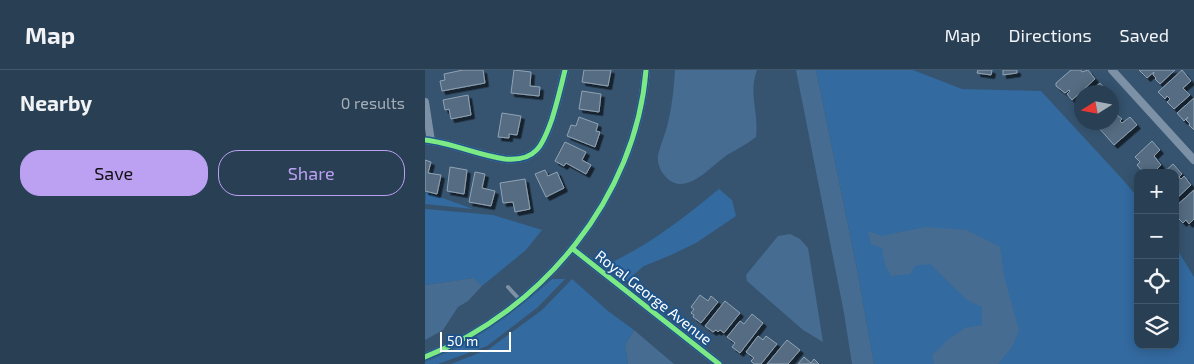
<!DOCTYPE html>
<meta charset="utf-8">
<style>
:root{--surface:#283f54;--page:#344a5e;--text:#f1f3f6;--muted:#a5afb8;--line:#44586b;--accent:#bca0f2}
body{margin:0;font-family:"Exo 2",sans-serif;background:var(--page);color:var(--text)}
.controls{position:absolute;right:15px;bottom:15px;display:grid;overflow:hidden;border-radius:10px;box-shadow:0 2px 12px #0003}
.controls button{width:45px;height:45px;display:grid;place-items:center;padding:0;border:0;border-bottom:1px solid var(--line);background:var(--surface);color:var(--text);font:25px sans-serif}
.compass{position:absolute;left:649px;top:15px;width:45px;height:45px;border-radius:50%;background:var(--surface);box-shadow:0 2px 12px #0003;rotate:259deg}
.scale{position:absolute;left:15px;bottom:12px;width:71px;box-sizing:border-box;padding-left:5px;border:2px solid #fff;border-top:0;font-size:14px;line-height:18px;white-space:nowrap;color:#fff;-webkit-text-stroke:4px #1e5489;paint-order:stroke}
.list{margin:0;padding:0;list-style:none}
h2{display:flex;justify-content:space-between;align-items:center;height:65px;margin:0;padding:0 20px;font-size:21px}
h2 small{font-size:16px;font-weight:400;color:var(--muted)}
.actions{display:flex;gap:10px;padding:15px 20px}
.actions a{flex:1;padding:11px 0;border:1px solid var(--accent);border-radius:20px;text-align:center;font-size:18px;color:var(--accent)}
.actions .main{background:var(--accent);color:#111}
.icon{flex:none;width:28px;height:28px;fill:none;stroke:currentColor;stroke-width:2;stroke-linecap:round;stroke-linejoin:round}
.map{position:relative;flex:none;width:769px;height:294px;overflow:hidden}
header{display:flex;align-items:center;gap:30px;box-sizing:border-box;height:70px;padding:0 25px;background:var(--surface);border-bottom:1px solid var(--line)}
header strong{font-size:24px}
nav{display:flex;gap:28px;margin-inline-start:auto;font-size:18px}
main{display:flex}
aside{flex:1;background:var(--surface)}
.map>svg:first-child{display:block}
</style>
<header>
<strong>Map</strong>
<nav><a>Map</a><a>Directions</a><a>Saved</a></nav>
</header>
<main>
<aside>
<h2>Nearby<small>0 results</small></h2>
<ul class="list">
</ul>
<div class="actions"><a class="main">Save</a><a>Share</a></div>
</aside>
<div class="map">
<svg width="769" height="294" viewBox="0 0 769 294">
<defs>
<filter id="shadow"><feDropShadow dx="3.5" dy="3.5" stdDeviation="0" flood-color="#0009"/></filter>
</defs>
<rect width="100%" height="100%" fill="#365470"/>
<path fill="#336aa0" d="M391 0H488L537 19 616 21 700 112 713 128V275H750V176L769 207V294H449L431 194Z
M294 119 307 130 311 146 271 173 246 185 219 196 201 211 183 194C224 175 259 148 294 119Z
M1 122 48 139 0 134Z
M0 139 68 145 117 160 101 180 57 216 49 208 0 215Z
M127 209H140L113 237 62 276 13 294H0V292C50 272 87 245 127 209Z
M147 209 183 241 209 260 200 275 203 294H26L64 279 117 240Z"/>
<path fill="#466c91" d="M250 0H332C323 24 334 42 331 67 322 74 312 79 302 85 286 96 260 128 241 107 236 102 232 94 233 86 234 79 241 62 243 53 247 36 249 18 250 0Z
M371 0H391L431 194 449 294H427L419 243Z
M500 157 542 160 575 177 579 206 594 260 587 277 573 294H509L507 285 524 269 540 258 557 255V237L542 230 505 194 490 196 485 204 466 206 460 195 457 178 446 174 443 161 457 166Z
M365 164 375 169 383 178 398 272 378 260 322 211 321 205 353 166Z
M49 208 57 216 43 231 33 237 18 260 0 270V215Z
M209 260 249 294H203L200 275Z"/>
<path fill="#546c82" stroke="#91a3b3" filter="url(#shadow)" d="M38 0H58L60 13 17 21 15 11 20 10 19 4Z
M89 0 106 2 105 16 115 17 114 26 86 23Z
M159 0H186L183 16 157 12Z
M553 0H567L566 5 552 3Z
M578 0H592V3L578 5Z
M646 0H656L657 2 663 0 670 9 647 30 642 24 645 21 644 20 640 23 631 16V13Z
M714 0H750L735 14 730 9 731 8 728 5 729 2 722 8Z
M757 0 766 11 758 18 765 25 749 39 742 32 745 29 742 26 740 29 733 22Z
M675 13 682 22H665Z
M157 21 176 24 174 42 154 39Z
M43 25 46 45 26 49 24 39 20 40 18 30Z
M769 28V60L764 55 765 54 761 50 763 47 759 51 752 43Z
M688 42 697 49 695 51 697 53 705 47 712 55 689 75 673 57 677 52H686V44Z
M77 43 96 46 92 65 84 64V68L73 67Z
M154 47 173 54 171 61 175 62 170 77 142 66 146 55 151 56Z
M727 71 735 80 729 86 736 95 728 103 723 101 719 103 712 95 715 92 710 87Z
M140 72 161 82 157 90 166 95 161 104 141 93 139 96 130 91Z
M0 90 6 92 3 103 16 105 12 124 0 121Z
M748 94 757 104 754 107 756 109 759 106 766 115 751 129 750 103H738Z
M25 97 42 100 39 124 22 121Z
M120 100 123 106 132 102 139 118 121 127 110 104Z
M50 102 60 104 57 118 70 121 66 136 44 132Z
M100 109 105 139 90 142 88 132 78 133 75 113Z
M769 120V149L764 154 761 150 758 153 750 145V137Z
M275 225 283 231 286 226 293 232 276 253 268 247 269 245 266 243 269 239 266 237Z
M300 231 315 243 299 263 295 260 293 262 291 260 288 262 280 256Z
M327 244 338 253 315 283 307 277 310 273 302 267 315 251 319 254Z
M333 266 338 270 341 266 352 274 336 294H329L326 291 329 288 321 282Z
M362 270 375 280 363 294H342Z
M379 287 386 293 389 289 394 294H373Z"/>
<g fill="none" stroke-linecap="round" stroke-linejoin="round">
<path stroke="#7d91a6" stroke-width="4" d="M83 217 95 230"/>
<path stroke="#7d91a6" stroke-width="8" d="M687 0 769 90
M0 32 6 71
M0 70C27 73 53 85 80 89 111 92 118 75 127 49 132 33 136 17 140 0
M148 179 294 294
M0 287C117 241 211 127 221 0"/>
<g stroke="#1e5489" stroke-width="8">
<path id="cycleway" d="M0 70C27 73 53 85 80 89 111 92 118 75 127 49 132 33 136 17 140 0
M148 179 294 294
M0 287C117 241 211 127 221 0"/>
</g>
<use href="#cycleway" stroke="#7ce984" stroke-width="5"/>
</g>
<g text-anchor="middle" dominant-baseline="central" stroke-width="4" stroke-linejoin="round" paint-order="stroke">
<g font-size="15" fill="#fff" stroke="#1e5489">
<text transform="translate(229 227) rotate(38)">Royal George Avenue</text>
</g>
</g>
</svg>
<div class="controls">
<button>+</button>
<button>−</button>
<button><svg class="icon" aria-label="locate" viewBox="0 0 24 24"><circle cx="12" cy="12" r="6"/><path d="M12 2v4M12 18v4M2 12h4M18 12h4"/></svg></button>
<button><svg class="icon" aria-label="layers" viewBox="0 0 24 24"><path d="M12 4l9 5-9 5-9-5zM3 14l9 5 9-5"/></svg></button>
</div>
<svg class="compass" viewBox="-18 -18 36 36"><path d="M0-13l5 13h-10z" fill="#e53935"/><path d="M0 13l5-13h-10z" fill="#a5afb8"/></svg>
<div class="scale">50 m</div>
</div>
</main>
